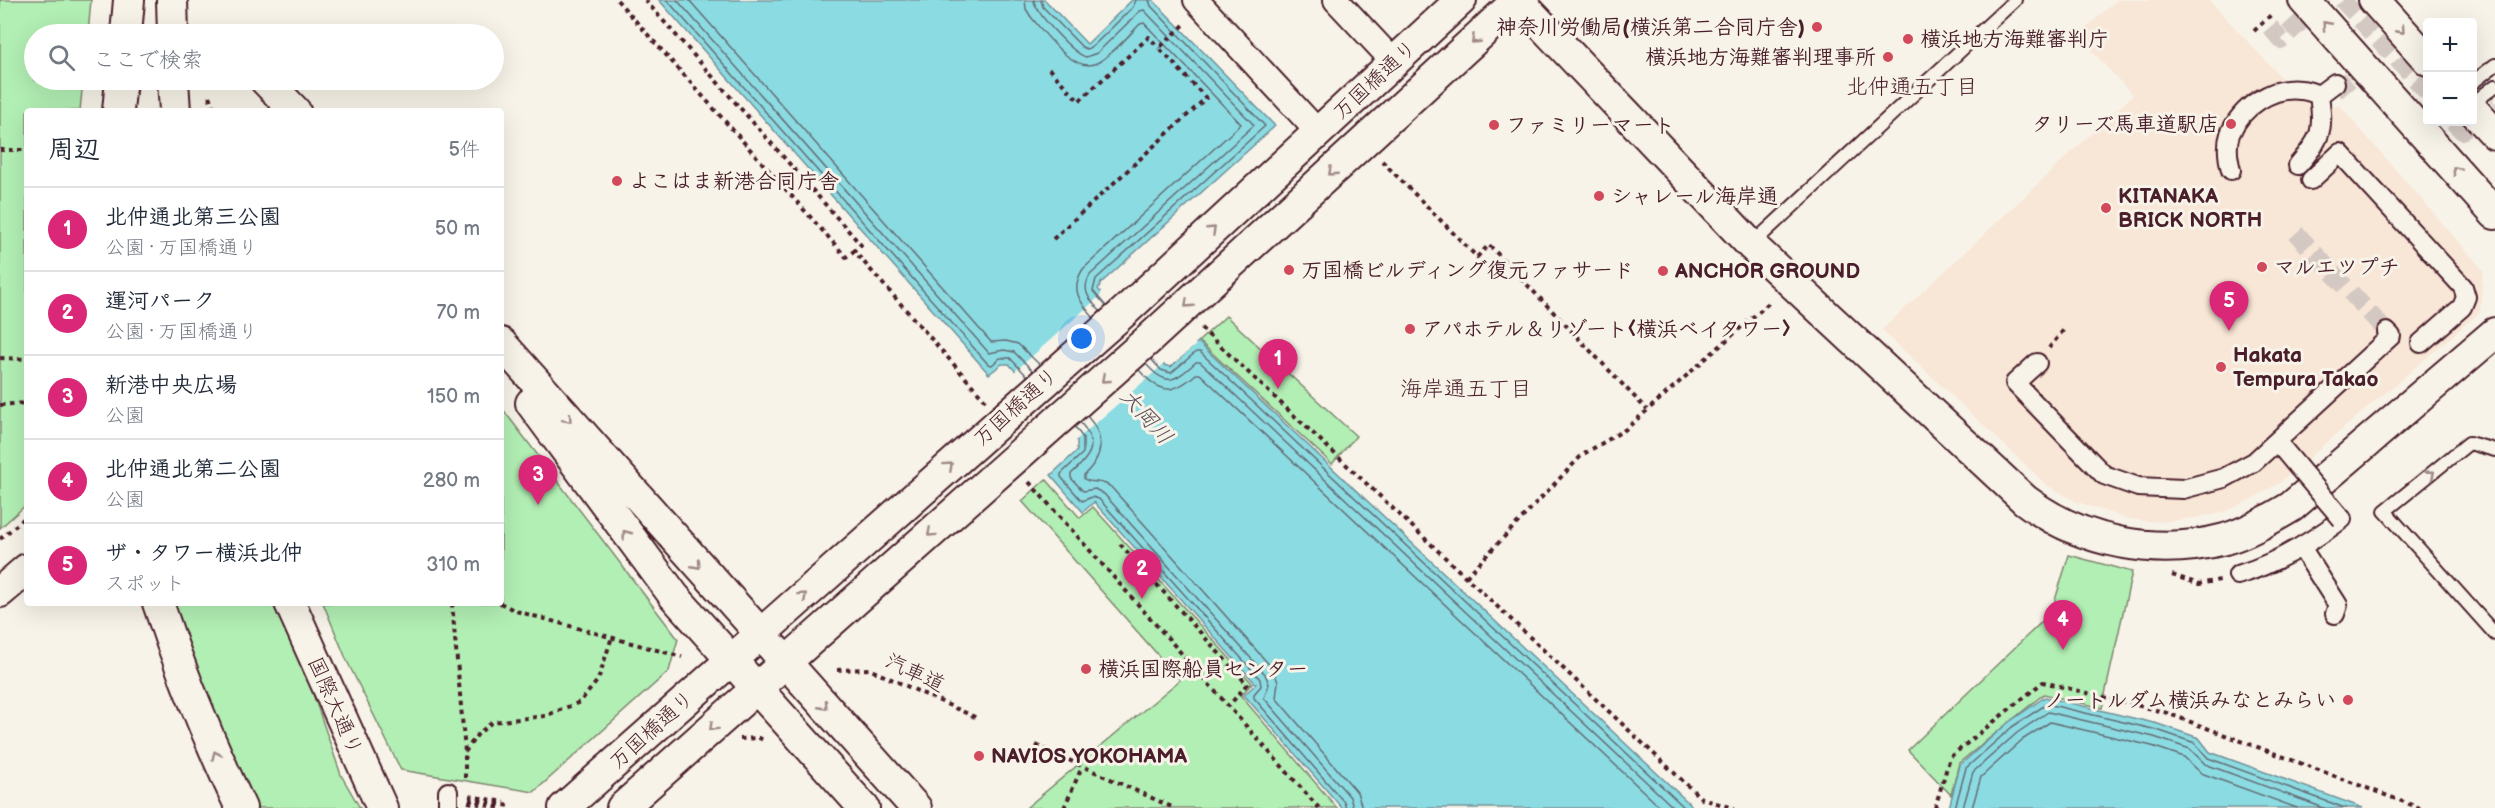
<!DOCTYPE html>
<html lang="ja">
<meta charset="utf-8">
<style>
:root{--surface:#fff;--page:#f6f6f7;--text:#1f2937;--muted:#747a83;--line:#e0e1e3;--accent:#db2777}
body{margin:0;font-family:"Balsamiq Sans","Klee One",sans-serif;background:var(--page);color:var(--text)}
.controls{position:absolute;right:18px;top:18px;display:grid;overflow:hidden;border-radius:6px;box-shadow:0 6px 24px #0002}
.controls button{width:54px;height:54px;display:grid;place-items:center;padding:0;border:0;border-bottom:2px solid var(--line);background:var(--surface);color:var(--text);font:30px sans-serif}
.you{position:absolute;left:1082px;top:339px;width:21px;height:21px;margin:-15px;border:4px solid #fff;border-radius:50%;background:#1a73e8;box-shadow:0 0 0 9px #1a73e833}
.badge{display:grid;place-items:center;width:39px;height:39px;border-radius:50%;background:var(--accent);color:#fff;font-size:20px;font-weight:700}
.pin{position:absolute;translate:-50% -50px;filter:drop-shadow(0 2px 3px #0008)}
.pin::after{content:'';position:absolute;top:32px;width:21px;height:18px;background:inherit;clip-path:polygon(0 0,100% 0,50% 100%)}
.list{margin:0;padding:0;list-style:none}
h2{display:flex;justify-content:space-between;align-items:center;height:78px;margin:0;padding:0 24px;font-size:26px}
h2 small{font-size:20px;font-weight:400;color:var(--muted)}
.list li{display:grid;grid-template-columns:39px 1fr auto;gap:18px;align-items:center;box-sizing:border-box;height:84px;padding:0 24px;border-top:2px solid var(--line)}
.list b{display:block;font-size:22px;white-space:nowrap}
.list p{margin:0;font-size:20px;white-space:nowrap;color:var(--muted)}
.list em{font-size:20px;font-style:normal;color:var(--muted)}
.icon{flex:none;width:33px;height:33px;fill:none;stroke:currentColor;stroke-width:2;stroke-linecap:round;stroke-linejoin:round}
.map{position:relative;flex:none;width:2495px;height:808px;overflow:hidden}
.search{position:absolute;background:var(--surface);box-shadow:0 6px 24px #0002;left:24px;top:24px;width:480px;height:66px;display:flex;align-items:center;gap:15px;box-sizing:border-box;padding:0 21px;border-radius:33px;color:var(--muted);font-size:22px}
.panel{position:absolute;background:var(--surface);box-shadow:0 6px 24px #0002;left:24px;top:108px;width:480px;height:498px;border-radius:6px}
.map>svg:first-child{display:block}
</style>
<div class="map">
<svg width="2495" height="808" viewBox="0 0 2495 808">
<rect width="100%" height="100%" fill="#f7f3e8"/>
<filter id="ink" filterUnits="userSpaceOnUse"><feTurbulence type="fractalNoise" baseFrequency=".0167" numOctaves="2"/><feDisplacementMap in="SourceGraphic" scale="12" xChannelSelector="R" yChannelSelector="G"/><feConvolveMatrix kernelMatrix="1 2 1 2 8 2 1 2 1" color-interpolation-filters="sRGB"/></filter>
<g filter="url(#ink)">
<path fill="#f8e6d6" d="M2117 0H2209L2303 101 2340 106 2483 270 2480 312 2279 483 2252 499 2224 512 2194 518 2162 522 2129 519 2077 502 2047 485 1882 330 2133 95 2078 36Z"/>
<path fill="#b2efb4" stroke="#7e8770" stroke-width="1.5" d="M0 0H91L88 34H34V80H83L80 111H27V504L0 528Z
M1226 316 1356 436 1332 464 1199 341Z
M501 407 678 639 669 671 534 792 401 770 347 661 323 603H501Z
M1046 479 1080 518 1093 507 1252 683 1241 696 1337 808H1026L1180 680 1022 501Z
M2069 555 2132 572 2102 708 2044 694 1959 763 1951 795 1908 750 2051 613Z
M175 603H276L311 688 341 775 360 808H257L206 694Z"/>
<path fill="#8bdce2" stroke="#719099" stroke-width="1.5" d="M659 0H1045L1087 44 1132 0H1153L1275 126 1101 283 1098 289 1164 365 1171 367 1198 342 1694 808H1342L1244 695 1256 684 1094 502 1083 512 1051 475 1077 451V439L1009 364H1002L989 374Z
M2045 697 2158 724 2199 738 2210 752 2363 808H1949L1960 765 2009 722Z"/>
<path fill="#f7f3e8" d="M1122 267 1102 288 1166 362 1170 363 1194 342 1196 345 1172 365 1165 363 1074 442 1013 373 1101 295V286Z"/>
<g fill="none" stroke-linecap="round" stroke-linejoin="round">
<path stroke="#646b74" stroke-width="1.5" d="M667 0 988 364 992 365 1000 358H1010L1027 376
M677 0 989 353 1004 350 1014 352 1033 371
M689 0 991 342 1006 341 1018 344 1040 365
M1025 0 1026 9 1031 17C1045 33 1075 77 1099 62 1114 53 1128 36 1140 24L1144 23 1241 124 1083 269C1070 289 1079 301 1093 317
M1034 0C1035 13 1074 54 1086 57L1097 53 1140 11 1144 10 1254 125 1090 275C1081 291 1089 299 1100 311
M1041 0 1043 7 1082 47 1087 49 1092 47 1133 7 1136 0
M1106 306 1093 291 1096 279 1265 126 1151 6 1149 0
M1151 359 1161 370 1171 373 1196 352H1200L1685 808
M1146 364C1167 388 1175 381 1196 362H1200L1674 808
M1139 370C1160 394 1173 395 1196 374H1200L1661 808
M1087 416C1106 437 1104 456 1084 475V479C1091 484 1101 479 1111 487L1273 669 1278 682 1276 698 1357 792 1362 808
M1080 422C1100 445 1090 457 1071 474V478L1083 491 1095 489 1104 494 1265 674 1269 684 1264 698 1350 797 1353 808
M1075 427 1083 438V453L1061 474V477L1082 501 1092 497 1099 499 1260 679 1261 686 1254 694V698L1344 802 1346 808
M1955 808 1966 768 2012 727 2047 704 2157 730 2195 743 2208 758 2345 808
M1963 808 1973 772 2017 733 2048 712 2154 737 2190 749 2205 764 2324 808
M1972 808 1981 777 2022 740 2050 722 2152 746 2184 757 2201 773 2297 808"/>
<path stroke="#d4c9c2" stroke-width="18" stroke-dasharray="18 9" stroke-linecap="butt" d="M2342 0 2428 93
M2270 27 2281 40 2325 0
M2336 91 2371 61
M2453 122 2462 131 2495 103
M2296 233 2387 332"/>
<g stroke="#4a1f2b" stroke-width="16">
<path id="service" d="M2472 83 2495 65
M2472 104 2495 86
M1751 245 2015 0
M2495 450 2469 443 2385 511 2495 634"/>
</g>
<g stroke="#4a1f2b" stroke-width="22">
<path id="pedestrian" d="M2298 165C2322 137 2324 131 2319 95L2335 83
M2231 170C2228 159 2226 146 2230 134 2241 107 2272 86 2301 90 2307 90 2313 93 2319 95
M2311 180 2340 153 2463 287 2466 297 2462 307 2421 343
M2037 363 2015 383 2104 475 2138 487 2183 489 2224 478 2254 462 2391 336 2387 332
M2278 443 2298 467
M2301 547 2338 605 2335 614
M2238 575C2277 563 2309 544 2342 519
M448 808V792"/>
</g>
<g stroke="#4a1f2b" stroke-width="28">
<path id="minor" d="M1196 0 1318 132
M1336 0 1394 62"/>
</g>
<g stroke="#4a1f2b" stroke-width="34">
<path id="tertiary" d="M172 0 173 34
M1518 0 1751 245 2025 500C2081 543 2157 557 2225 539 2249 532 2270 519 2291 507L2495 333
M2304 0 2495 214
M2374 0 2428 60
M126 34 129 0
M173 80 175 111
M265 80 295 111
M2472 109 2495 134
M118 111 121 80
M501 343 916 808
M531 403 674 596 864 808
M0 592 27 569
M158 603C181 673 209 741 241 808
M290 603 382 808
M564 808 1123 313 1461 0
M622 808 1148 340 1518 0"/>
</g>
<path stroke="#4a1f2b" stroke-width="4" stroke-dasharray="4.5 4.5" stroke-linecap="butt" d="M617 0 846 257 854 251
M645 0 861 245 854 251 986 401
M2254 31 2272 14
M1049 69 1079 101 1149 37 1159 48
M209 96 215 111
M0 150H27
M1382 161 1477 257 1489 245 1647 410
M1053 239 1206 98 1159 48 1185 24
M1201 328 1702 799 1734 808
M2049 348 2066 327
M0 358 27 359
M0 405 27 403
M1029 482 1319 808
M0 539 27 516
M1120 544 1247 684 1228 707
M2172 575 2199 584 2220 580
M1466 577 1582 455 1626 429 1771 301
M452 603 465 752V780
M500 603 516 611 682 657
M837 670 869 669 977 718
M740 739 759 738 764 740
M1036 745 1174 808
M465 752 477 735 492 722 545 716 580 702 598 680 612 637
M469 796 505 802
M469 799 510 806
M468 802 500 808
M1064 808 1082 767
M1935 808 1950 757 2043 682 2164 712 2420 808"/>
<use href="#service" stroke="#f7f3e8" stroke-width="12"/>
<use href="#pedestrian" stroke="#f7f3e8" stroke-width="18"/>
<use href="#minor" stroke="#f7f3e8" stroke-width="24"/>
<use href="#tertiary" stroke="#f7f3e8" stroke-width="30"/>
<g stroke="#4a1f2b" stroke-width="22" stroke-linecap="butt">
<path id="pedestrian-bridge" d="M2298 467 2342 519"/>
</g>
<use href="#pedestrian-bridge" stroke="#f7f3e8" stroke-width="18"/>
</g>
<defs><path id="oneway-chevron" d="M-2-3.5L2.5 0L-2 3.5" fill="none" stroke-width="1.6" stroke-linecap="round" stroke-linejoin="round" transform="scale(1.5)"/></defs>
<g stroke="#a0898a">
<use href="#oneway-chevron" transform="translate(2326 25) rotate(-132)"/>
<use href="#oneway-chevron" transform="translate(2401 30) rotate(48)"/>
<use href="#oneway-chevron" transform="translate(1475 40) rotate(137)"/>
<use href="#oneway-chevron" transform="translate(2456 170) rotate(-132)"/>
<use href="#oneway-chevron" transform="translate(1332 172) rotate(137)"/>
<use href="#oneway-chevron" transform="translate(1212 230) rotate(-43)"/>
<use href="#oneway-chevron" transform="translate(1188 304) rotate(137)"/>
<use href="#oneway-chevron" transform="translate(1105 379) rotate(139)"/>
<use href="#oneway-chevron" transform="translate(568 419) rotate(49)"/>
<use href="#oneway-chevron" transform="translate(949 466) rotate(-42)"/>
<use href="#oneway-chevron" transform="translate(2431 474) rotate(-39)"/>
<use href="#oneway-chevron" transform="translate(931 533) rotate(138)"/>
<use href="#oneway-chevron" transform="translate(626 534) rotate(-127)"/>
<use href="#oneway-chevron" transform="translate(697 565) rotate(48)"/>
<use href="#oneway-chevron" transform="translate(803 596) rotate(-42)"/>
<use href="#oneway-chevron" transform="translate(824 706) rotate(48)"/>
<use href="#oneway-chevron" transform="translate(713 727) rotate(138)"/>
<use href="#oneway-chevron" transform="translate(216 755) rotate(-114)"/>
</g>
</g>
<g fill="#d1495b" stroke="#f7f3e8" stroke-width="2">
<circle cx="1817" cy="27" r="6"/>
<circle cx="1908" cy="39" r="6"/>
<circle cx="1888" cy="57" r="6"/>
<circle cx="2231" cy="124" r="6"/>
<circle cx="1494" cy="125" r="6"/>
<circle cx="617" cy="181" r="6"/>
<circle cx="1599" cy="196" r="6"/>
<circle cx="2106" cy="208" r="6"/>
<circle cx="2262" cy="267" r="6"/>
<circle cx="1289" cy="270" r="6"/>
<circle cx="1663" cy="271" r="6"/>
<circle cx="1410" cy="329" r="6"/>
<circle cx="2221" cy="367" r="6"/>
<circle cx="1086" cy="669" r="6"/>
<circle cx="2348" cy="700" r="6"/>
<circle cx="979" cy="756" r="6"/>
</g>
<g text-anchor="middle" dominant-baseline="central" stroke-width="6" stroke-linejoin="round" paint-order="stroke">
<g font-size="21" font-weight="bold" fill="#4a1f2b" stroke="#f7f3e8" text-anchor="start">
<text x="1805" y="27" text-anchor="end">神奈川労働局(横浜第二合同庁舎)</text>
<text x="1920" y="39">横浜地方海難審判庁</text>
<text x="1876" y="57" text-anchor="end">横浜地方海難審判理事所</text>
<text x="2219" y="124" text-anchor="end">タリーズ馬車道駅店</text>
<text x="1506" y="125">ファミリーマート</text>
<text x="629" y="181">よこはま新港合同庁舎</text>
<text x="1611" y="196">シャレール海岸通</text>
<text x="2118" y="196">KITANAKA<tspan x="2118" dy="24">BRICK NORTH</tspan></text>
<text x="2274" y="267">マルエツプチ</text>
<text x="1301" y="270">万国橋ビルディング復元ファサード</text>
<text x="1675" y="271">ANCHOR GROUND</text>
<text x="1422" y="329">アパホテル＆リゾート〈横浜ベイタワー〉</text>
<text x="2233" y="355">Hakata<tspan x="2233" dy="24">Tempura Takao</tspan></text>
<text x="1098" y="669">横浜国際船員センター</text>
<text x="2336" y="700" text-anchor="end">ノートルダム横浜みなとみらい</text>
<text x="991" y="756">NAVIOS YOKOHAMA</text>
</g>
<g font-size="21" fill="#4a1f2b" stroke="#f7f3e8">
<text transform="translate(1375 80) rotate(-43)">万国橋通り</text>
<text transform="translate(1016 407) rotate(-42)">万国橋通り</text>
<text transform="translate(915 673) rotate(25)">汽車道</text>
<text transform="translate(335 706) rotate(66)">国際大通り</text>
<text transform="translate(652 730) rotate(-42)">万国橋通り</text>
</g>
<g font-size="22" fill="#4a1f2b" stroke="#f7f3e8">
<text x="1912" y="87">北仲通五丁目</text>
<text x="1466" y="389">海岸通五丁目</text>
</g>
<g font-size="22" font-style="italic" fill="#5a4e59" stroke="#f7f3e8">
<text transform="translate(1146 417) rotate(48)">大岡川</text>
</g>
</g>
</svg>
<div class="controls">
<button>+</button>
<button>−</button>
</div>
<div class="you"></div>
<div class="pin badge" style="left:1278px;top:389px">1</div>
<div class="pin badge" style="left:1142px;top:599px">2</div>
<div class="pin badge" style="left:538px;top:505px">3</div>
<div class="pin badge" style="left:2063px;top:650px">4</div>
<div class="pin badge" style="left:2229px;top:331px">5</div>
<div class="search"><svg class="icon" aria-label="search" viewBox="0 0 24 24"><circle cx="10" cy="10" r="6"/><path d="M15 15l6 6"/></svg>ここで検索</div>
<section class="panel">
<h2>周辺<small>5件</small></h2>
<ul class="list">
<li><span class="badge">1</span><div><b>北仲通北第三公園</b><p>公園 · 万国橋通り</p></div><em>50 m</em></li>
<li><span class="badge">2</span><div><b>運河パーク</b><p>公園 · 万国橋通り</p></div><em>70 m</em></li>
<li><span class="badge">3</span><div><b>新港中央広場</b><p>公園</p></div><em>150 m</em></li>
<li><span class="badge">4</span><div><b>北仲通北第二公園</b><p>公園</p></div><em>280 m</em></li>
<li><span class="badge">5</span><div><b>ザ・タワー横浜北仲</b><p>スポット</p></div><em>310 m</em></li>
</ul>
</section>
</div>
